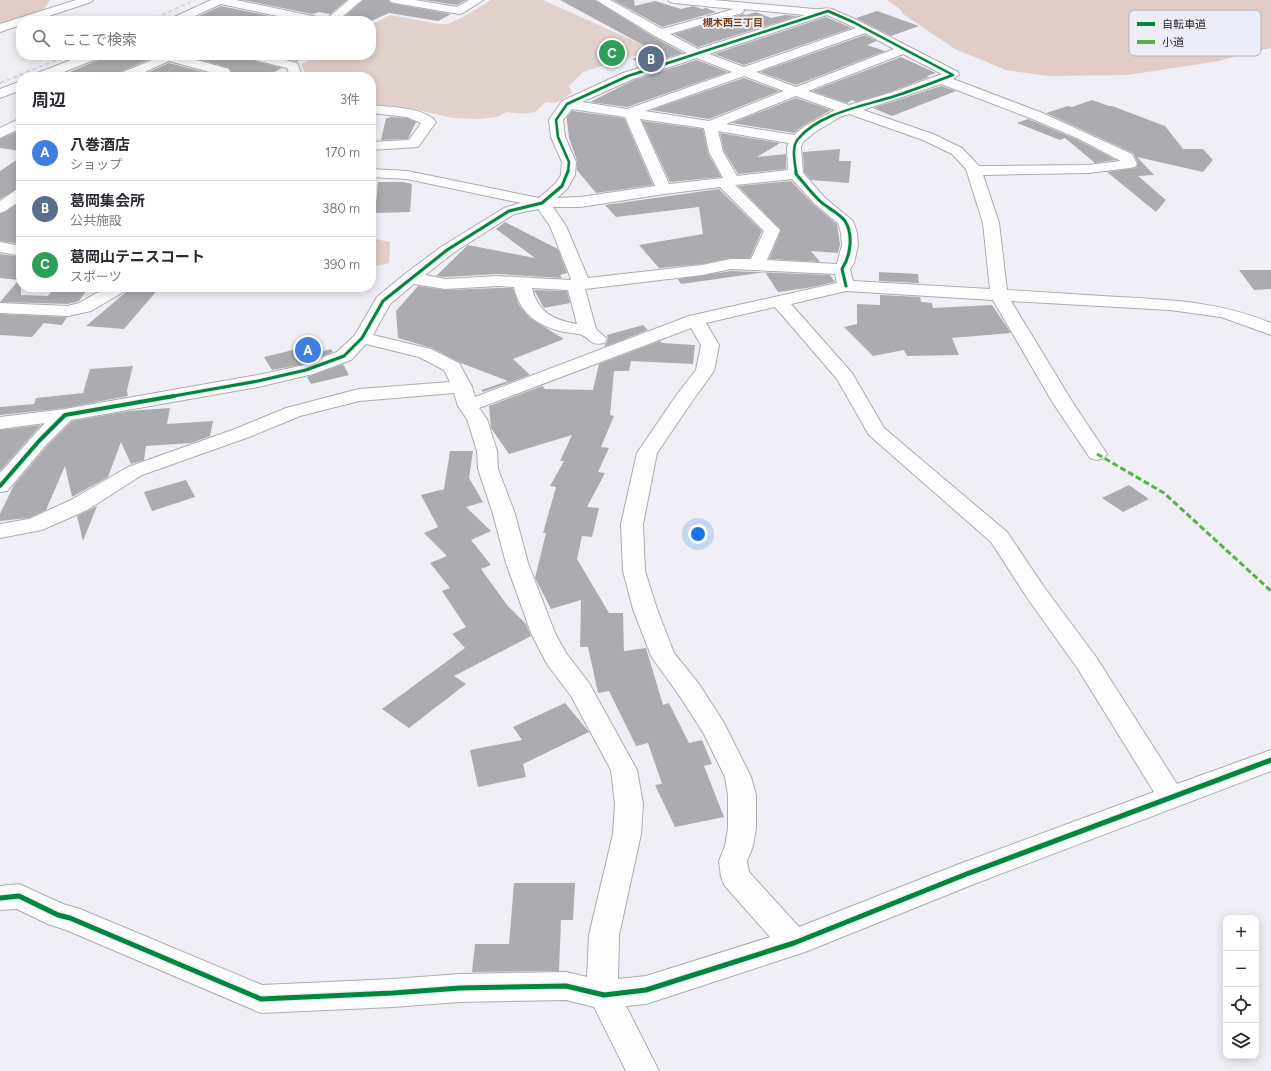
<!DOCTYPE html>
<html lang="ja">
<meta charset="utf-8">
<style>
:root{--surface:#fff;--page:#f2f2f3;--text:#2b2b33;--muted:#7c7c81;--line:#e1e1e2;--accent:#1a73e8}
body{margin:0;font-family:Figtree,"Noto Sans JP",sans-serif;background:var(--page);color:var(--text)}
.controls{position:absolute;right:12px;bottom:12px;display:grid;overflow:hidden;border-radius:8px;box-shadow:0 2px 10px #0003}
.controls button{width:36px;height:36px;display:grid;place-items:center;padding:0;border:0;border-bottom:1px solid var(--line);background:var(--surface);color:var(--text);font:20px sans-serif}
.you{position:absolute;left:698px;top:534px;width:14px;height:14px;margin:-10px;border:3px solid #fff;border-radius:50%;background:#1a73e8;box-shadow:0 0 0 6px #1a73e833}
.badge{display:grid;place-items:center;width:26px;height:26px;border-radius:50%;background:var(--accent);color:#fff;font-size:13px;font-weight:700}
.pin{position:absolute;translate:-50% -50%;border:2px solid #fff;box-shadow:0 1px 4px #0006}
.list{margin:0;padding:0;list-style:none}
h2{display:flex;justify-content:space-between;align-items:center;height:52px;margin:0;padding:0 16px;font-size:17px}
h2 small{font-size:13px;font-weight:400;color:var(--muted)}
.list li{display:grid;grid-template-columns:26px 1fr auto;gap:12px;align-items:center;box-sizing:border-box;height:56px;padding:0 16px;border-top:1px solid var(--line)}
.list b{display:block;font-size:15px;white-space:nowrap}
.list p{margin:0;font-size:13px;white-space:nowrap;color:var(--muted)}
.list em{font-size:13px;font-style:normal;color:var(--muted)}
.icon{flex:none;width:22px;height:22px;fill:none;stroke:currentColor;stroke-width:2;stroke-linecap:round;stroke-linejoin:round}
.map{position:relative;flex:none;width:1271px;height:1071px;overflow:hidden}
.search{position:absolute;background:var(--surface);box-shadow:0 2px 10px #0003;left:16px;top:16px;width:360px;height:44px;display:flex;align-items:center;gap:10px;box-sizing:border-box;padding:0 14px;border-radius:16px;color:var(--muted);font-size:15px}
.panel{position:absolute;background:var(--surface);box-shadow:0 2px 10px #0003;left:16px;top:72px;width:360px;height:220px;border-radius:16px}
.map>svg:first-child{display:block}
</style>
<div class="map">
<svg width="1271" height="1071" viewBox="0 0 1271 1071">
<rect width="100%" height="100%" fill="#efeff5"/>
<path fill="#e1d2ce" d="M491 0H543L654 50 583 72 569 86 572 93 556 103 546 102 535 112 523 114 507 112 497 117 478 119 452 118 406 107 371 104V77H300L306 74 301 65 317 55H371V25L390 15 439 24H448L463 17Z"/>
<path fill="#e0cdc7" d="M0 0H50L44 9 0 24Z
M887 0H1271V48L1250 52 1219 61 1128 75 1048 76 1006 70 955 49 903 14 901 10Z
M371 238 390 242 389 263 371 267Z"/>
<path fill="#acacb0" d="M243 0H347L330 14 319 12 312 14Z
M363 0H388L390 3 395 4 451 14 438 21 389 13 371 21 344 17Z
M424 0H466L457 5Z
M560 0H595L654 37 683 53 642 65 637 63 639 62 632 59 656 52Z
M613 0H634L635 6 655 1 681 9 693 6 702 9 706 8 716 12 662 27Z
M221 6 294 21H188Z
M877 11 919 26 891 36 856 18Z
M756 12 771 18 785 15 798 16 698 47 674 34 743 14 746 15Z
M826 17 852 28 744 65 714 54Z
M865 35 877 41 867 45 885 51 796 85 760 72Z
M110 55H121L132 58 138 55H154L155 57 117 73 116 77H58Z
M185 55H248L251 60 282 68 264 77H227L230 75 231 72 229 68Z
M272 55H310L297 61Z
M901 57 936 73 927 76 929 77 890 92 856 102 852 100 847 103 812 91Z
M697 60 728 72 627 107 590 102 634 80Z
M169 63 222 77H138Z
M744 78 780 91 709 119 651 110Z
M941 86 956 91 892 116 873 108Z
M796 98 831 110 804 125 794 133 732 123Z
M1092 100 1109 106H1112L1165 126 1183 149H1203L1213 160 1203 172 1137 157 1154 175 1138 176 1166 200 1156 212 1107 172 1136 168 1138 163 1133 153 1046 113 1068 106 1072 107Z
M572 111 624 118 653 185 596 193 577 170V161L569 138 567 121V117Z
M390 117 407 118 416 122 408 139 381 140 386 118H389Z
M1028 119 1076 139 1116 160 1095 163 1065 138 1060 140 1017 123Z
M642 121 703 129 708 153 721 177 670 182Z
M21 130V151L0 148V139Z
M720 133 780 143 757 157 786 154V169L738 174 724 151Z
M840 149 839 161H851L849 183 811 180 804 172 803 152Z
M21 157V187L0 199V171Z
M791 181 814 205 837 224 840 245 838 253 811 251 820 262 769 259 781 230 738 186Z
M378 182H403L412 184 410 212 375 213Z
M719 189 762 231 750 258H731L702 264 659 268 639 245 703 234 699 207 616 217 605 205Z
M21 202V244L0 241V214Z
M505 222 558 249 567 273 560 275 562 278 498 274 445 277 436 276 468 245 535 258 496 229Z
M0 254 21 257V295L48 296 53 289 87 290 79 301 68 304 0 302 19 280 0 278Z
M1239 270H1271V289L1254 290Z
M731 271 830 275 835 282 807 288 778 292 765 272 681 284 678 279Z
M879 272 918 274 919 283 879 281Z
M418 286 445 290 498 288H513L519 305 530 318 564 339 513 359 530 375 483 392 481 390 508 381 461 363 432 348 398 338 396 311Z
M132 287H160L124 329 86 326Z
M534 290 567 291 570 303 544 308Z
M880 295 920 297 921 302 932 303 933 308 992 305 1011 333 952 338 959 355 907 356 904 350 873 356 844 327 857 324V304L880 305Z
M0 314 67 317 62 325 44 323 32 337 0 335Z
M643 325 648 330 604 347 608 339 607 335Z
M660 341 662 343 695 345 693 364 631 361 629 371H614L610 415 614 416 601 447 609 448 598 472 605 473 587 507 599 508 592 537 582 536 577 559 609 613H623L624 651 646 648 663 705 669 703 689 743 702 740 712 764 704 766 724 817 675 827 655 785 662 784 648 743 636 746 609 691 598 693 588 647H580L581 600 551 609 535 578 546 533H543L556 487 550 486 564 461H560L572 435 509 454 491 428 489 406 542 386 545 389 593 390 599 364Z
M297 349 303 357 331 349 333 352 300 365 272 370 264 357Z
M343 364 349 375 311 384 307 377Z
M133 366 127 390 128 396 65 408 0 415V407L34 404 36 398 83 393 90 369Z
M170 408 167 424 213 421 210 436 191 443 146 446 144 460 131 464 121 442 108 477 72 497 65 466 46 510 29 518 0 521V514L14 485 47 446 72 421 129 411Z
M41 425 1 470H0V430Z
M450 451H473L469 478 483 502 466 507 491 531 471 540 491 565 481 569 507 605 526 624 531 636 454 676 466 684 409 728 382 709 465 648 452 634 466 627 442 591 450 588 430 563 447 556 424 533 438 527 421 495 444 489Z
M186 480 195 497 152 511 144 492Z
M1129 485 1149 499 1123 512 1102 498Z
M97 506 83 541 77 516Z
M565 703 589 732 523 764 526 777 478 787 470 750 522 740 513 727Z
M514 883H575L573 920H561L559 971 472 972 475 944H509Z"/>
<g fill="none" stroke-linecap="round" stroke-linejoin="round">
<g stroke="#acabb0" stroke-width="2">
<path id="minor" d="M76 0H93L91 2 34 21H21V25L0 32V24Z
M211 0H236L317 17 321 19 323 21H301L221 4 184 21H168L170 19Z
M349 0H362L337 21H324Z
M389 0H415L457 7 469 0H483L463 13 459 14 395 3 391 2Z
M596 0H610L662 29 734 9 674 3 670 2 668 0H714L814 9C821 10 825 7 832 9L857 20 958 72 959 75 953 79 1040 112 1132 154 1137 164 1135 167 1130 168 1088 173 983 175 999 223 1007 290C1044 292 1082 295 1119 297 1173 300 1221 302 1271 323V335L1221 317 1170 310 1011 301 1073 403 1107 454 1104 458 1097 460 1090 458 1053 403 993 300 846 291 791 304 852 373 884 428 1007 532 1044 587 1096 657 1177 784 1271 750V771L974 884 805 952 646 1004 626 1006 659 1071H626L594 1007 566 1000 460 1002 393 1007 261 1013 66 930 48 924 17 909 0 910V886L19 884 63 904 80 909 262 985 393 979 460 974 566 972 587 977 589 935 613 834 615 804 611 770 571 696 547 664 531 633 506 563 493 514 478 469 477 451 467 419 458 406 454 393 359 401 300 416 249 437 142 475 87 510 42 530 0 538V524L29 519 71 500 128 467 235 429 286 408 359 389 450 382 444 370 419 357 366 344 351 360 313 374 258 387 71 420 46 445 7 491 0 492V473L45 423 0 429V417L65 409 258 375 300 366 337 352 355 335 377 297 405 274 441 247 504 208 521 203 407 179 371 177V169L407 171 539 198 556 183 561 175 562 162 551 137 549 120 562 101 623 73 687 53 655 36ZM743 9 805 15 698 49 670 34 742 13 744 11ZM827 15 856 28 744 67 709 54ZM865 33 894 49 796 87 756 72ZM903 54 942 74 890 93 849 105 808 91ZM697 58 732 72 627 109 582 102 633 79ZM744 76 784 91 709 121 645 111ZM941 84 1030 118 1077 138 1121 161 1088 165 979 166 962 148 933 134 863 110ZM796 96 835 110 805 126 794 135 726 124ZM572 109 625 117 655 186 580 197 557 198 567 189 575 175 576 162 565 137 563 120ZM849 114 923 140 952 154 966 169 983 223 990 289 853 281 850 269 854 263 858 245 857 233 853 221 825 198 803 173 801 147 803 142 815 132 840 117ZM640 119 704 128 709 152 723 178 669 184ZM718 131 789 143 787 147 788 170 737 176 723 152ZM792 179 815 204 838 223 841 233 842 245 837 264 767 260 780 230 735 185ZM720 187 764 231 751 259H731L702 265 588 278 566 226 553 207H580L664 194ZM538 209 550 226 571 279 570 280 498 276 445 279 425 275 453 253 514 214ZM731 269 835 274 837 283 689 316 475 397 472 387 459 363 431 349 373 335 390 304 414 284 445 289 498 286 514 287C520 314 538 326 564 332 570 333 577 333 582 335 592 340 591 346 604 343L607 339 596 329 585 289 702 275ZM532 288 568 290 577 324C554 320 538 313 532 288ZM775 307 837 379 869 435 991 542 1028 599 1078 669 1154 792 954 866 799 927 749 872 747 861 753 846 756 828V795L751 777 724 723 699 684 674 653 657 609 645 571 643 524 657 453 693 400 714 371 719 345 706 323ZM691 328 701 345 696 370 678 393 637 453 621 524 623 571 633 609 651 656 681 698 704 734 725 777 728 795V828L725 846 719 861 721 877 725 886 770 937 646 976 618 979 619 935 641 834 643 804 637 770 589 683 566 653 555 633 528 563 515 514 498 469 497 451 487 419 479 408Z
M84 55H101L99 58 51 77H34L35 74Z
M155 55H179L229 69 230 72 229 75 224 76 169 61 134 77H117L118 74 157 58Z
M249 55H266L297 63 302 75 301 77H285L289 73 287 68 251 59Z
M21 81V90L0 98V89Z
M371 105C388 107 426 107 436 122L418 147 371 150V142L409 140 421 123 407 117 371 113Z
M21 118V128L0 138V128Z
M21 188V200L5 211 0 213V201L16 190Z
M0 242 21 246V256L0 252Z
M107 287H128L125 291 91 311 68 316 0 313V303L68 306 79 303Z"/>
</g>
<use href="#minor" fill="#fdfdfe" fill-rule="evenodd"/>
<path stroke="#d8d8da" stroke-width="2" stroke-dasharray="4.5 2.5" stroke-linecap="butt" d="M149 21 195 0
M0 83 69 55"/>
<path stroke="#56b246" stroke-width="3" stroke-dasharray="6 3" stroke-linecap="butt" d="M1097 454 1164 493 1271 591"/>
<g stroke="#ededf7" stroke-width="4">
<path id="cycleway-far3" d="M568 172 569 162 558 137 556 120 567 104 628 76 828 11 853 22 953 75C934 82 914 90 895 96 864 106 819 113 798 139 791 147 795 163 796 172"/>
</g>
<g stroke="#ededf7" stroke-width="5">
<path id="cycleway-far2" d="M796 171V174C804 183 812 194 821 202 828 208 840 214 845 221 854 235 850 257 842 269L846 286
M168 397 258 381 306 370 344 356 362 338 383 301 447 250 509 211 542 203 562 186 568 171"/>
</g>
<g stroke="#ededf7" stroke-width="6">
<path id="cycleway-far1" d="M0 486 39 441 65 415 174 396"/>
</g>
<g stroke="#ededf7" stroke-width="8">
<path id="cycleway" d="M0 898 19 896 58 915 70 918 261 999 393 993 460 988 566 986 604 995 646 990 794 943 964 875 1271 760"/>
</g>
<use href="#cycleway-far3" stroke="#00873e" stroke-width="2.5"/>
<use href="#cycleway-far2" stroke="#00873e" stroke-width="3"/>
<use href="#cycleway-far1" stroke="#00873e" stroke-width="4"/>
<use href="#cycleway" stroke="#00873e" stroke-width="5"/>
</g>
<g text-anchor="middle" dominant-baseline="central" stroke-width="4" stroke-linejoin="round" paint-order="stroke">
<g font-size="10" font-weight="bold" fill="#7b3d16" stroke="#ededf7">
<text x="733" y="22">槻木西三丁目</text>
</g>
</g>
<rect x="1129" y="10" width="132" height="46" rx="6" fill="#ededf7" stroke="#b3b2bb" stroke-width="1"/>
<rect x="1137" y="22" width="18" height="4" fill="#00873e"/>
<rect x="1137" y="40" width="18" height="4" fill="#56b246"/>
<g font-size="11" fill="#2b2a2e">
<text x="1162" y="28">自転車道</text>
<text x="1162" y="46">小道</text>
</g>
</svg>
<div class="controls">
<button>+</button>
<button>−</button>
<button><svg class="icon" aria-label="locate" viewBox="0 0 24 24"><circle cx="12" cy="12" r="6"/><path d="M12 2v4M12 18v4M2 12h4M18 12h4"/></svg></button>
<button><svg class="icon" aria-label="layers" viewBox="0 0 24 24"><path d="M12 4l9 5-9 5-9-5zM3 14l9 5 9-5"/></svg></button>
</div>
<div class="you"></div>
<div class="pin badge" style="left:308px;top:350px;background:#3f7fe0">A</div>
<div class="pin badge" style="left:651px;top:59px;background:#5c6f8a">B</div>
<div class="pin badge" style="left:612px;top:53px;background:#2e9e5b">C</div>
<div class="search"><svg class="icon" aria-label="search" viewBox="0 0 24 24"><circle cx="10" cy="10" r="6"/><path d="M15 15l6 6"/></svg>ここで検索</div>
<section class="panel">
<h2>周辺<small>3件</small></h2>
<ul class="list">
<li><span class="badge" style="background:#3f7fe0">A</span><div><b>八巻酒店</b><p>ショップ</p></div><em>170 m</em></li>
<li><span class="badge" style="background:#5c6f8a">B</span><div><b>葛岡集会所</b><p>公共施設</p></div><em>380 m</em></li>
<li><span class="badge" style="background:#2e9e5b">C</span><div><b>葛岡山テニスコート</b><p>スポーツ</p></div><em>390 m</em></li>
</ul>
</section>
</div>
